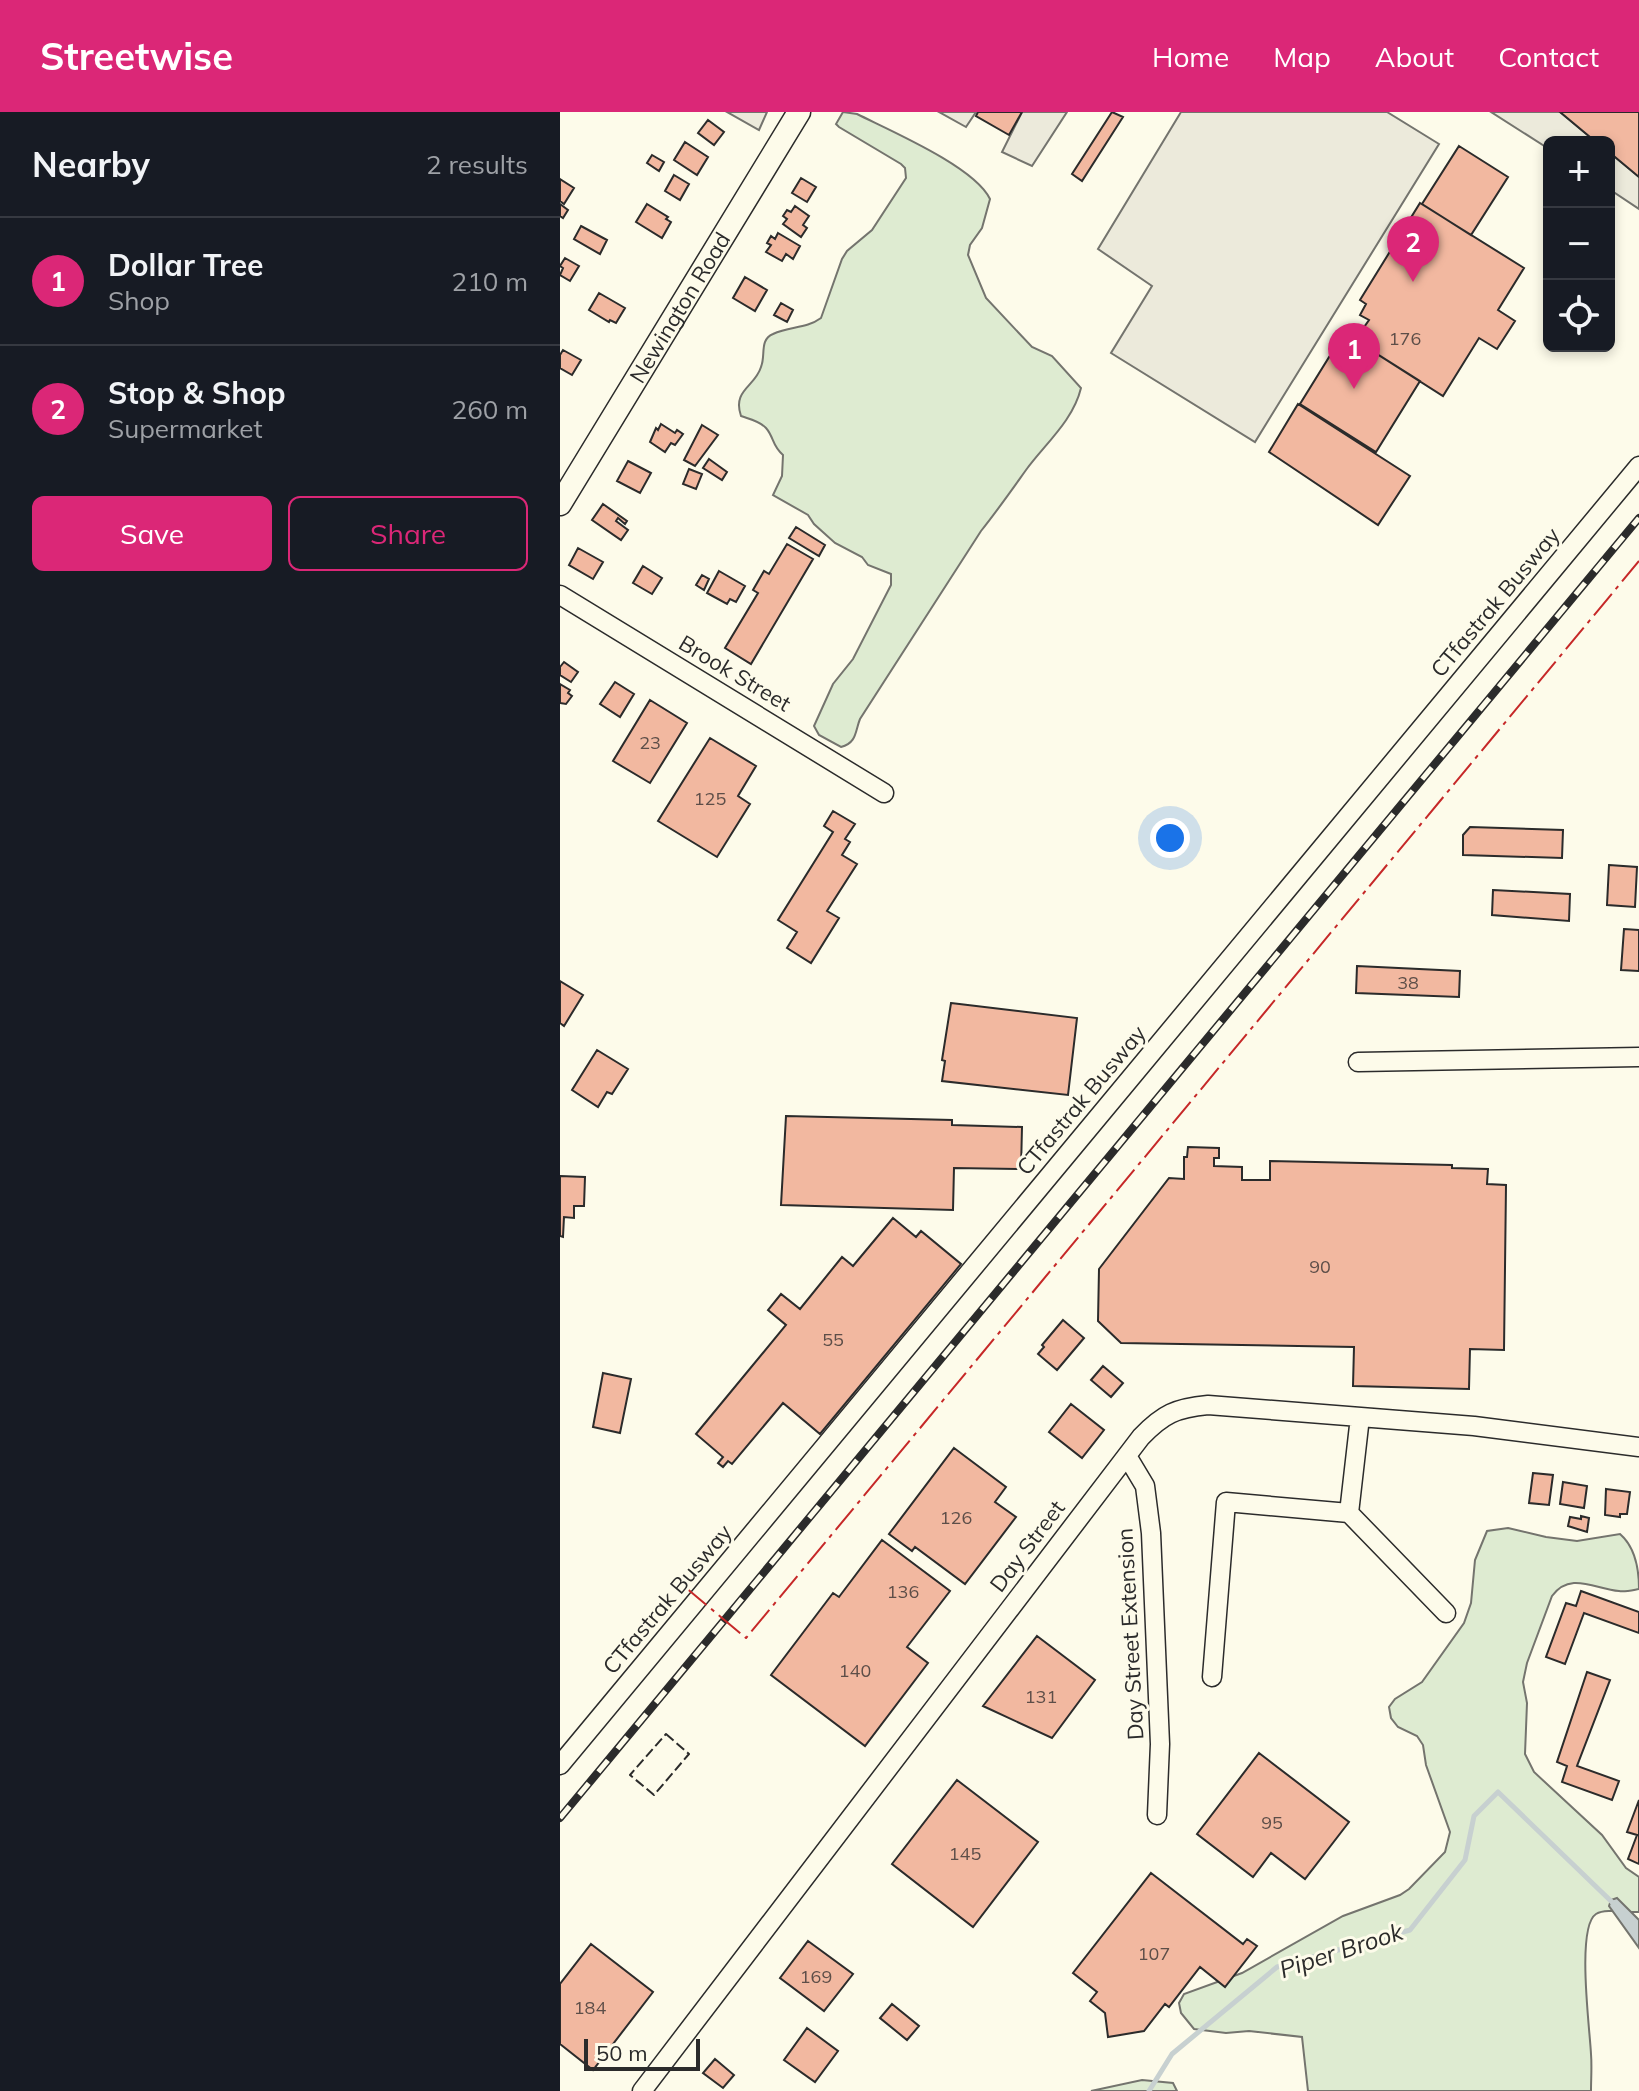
<!DOCTYPE html>
<meta charset="utf-8">
<style>
:root{--surface:#171b24;--page:#20242c;--text:#f1f3f6;--muted:#9ea1a6;--line:#363941;--accent:#db2777}
body{margin:0;font-family:Mulish,sans-serif;background:var(--page);color:var(--text)}
.controls{position:absolute;right:24px;top:24px;display:grid;overflow:hidden;border-radius:12px;box-shadow:0 4px 12px #0003}
.controls button{width:72px;height:72px;display:grid;place-items:center;padding:0;border:0;border-bottom:2px solid var(--line);background:var(--surface);color:var(--text);font:40px sans-serif}
.scale{position:absolute;left:24px;bottom:20px;width:116px;box-sizing:border-box;padding-left:8px;border:4px solid #2b2b2b;border-top:0;font-size:22px;line-height:28px;white-space:nowrap;color:#2b2b2b;-webkit-text-stroke:6px #fdfbea;paint-order:stroke}
.you{position:absolute;left:610px;top:726px;width:28px;height:28px;margin:-20px;border:6px solid #fff;border-radius:50%;background:#1a73e8;box-shadow:0 0 0 12px #1a73e833}
.badge{display:grid;place-items:center;width:52px;height:52px;border-radius:50%;background:var(--accent);color:#fff;font-size:26px;font-weight:700}
.pin{position:absolute;translate:-50% -66px;filter:drop-shadow(0 2px 4px #0008)}
.pin::after{content:'';position:absolute;top:42px;width:28px;height:24px;background:inherit;clip-path:polygon(0 0,100% 0,50% 100%)}
.list{margin:0;padding:0;list-style:none}
h2{display:flex;justify-content:space-between;align-items:center;height:104px;margin:0;padding:0 32px;font-size:34px}
h2 small{font-size:26px;font-weight:400;color:var(--muted)}
.list li{display:grid;grid-template-columns:52px 1fr auto;gap:24px;align-items:center;box-sizing:border-box;height:128px;padding:0 32px;border-top:2px solid var(--line)}
.list b{display:block;font-size:30px;white-space:nowrap}
.list p{margin:0;font-size:26px;white-space:nowrap;color:var(--muted)}
.list em{font-size:26px;font-style:normal;color:var(--muted)}
.actions{display:flex;gap:16px;padding:24px 32px}
.actions a{flex:1;padding:18px 0;border:2px solid var(--accent);border-radius:12px;text-align:center;font-size:28px;color:var(--accent)}
.actions .main{background:var(--accent);color:#fff}
.icon{flex:none;width:44px;height:44px;fill:none;stroke:currentColor;stroke-width:2;stroke-linecap:round;stroke-linejoin:round}
.map{position:relative;flex:none;width:1079px;height:1979px;overflow:hidden}
header{display:flex;align-items:center;gap:48px;box-sizing:border-box;height:112px;padding:0 40px;background:var(--accent);color:#fff}
header strong{font-size:38px}
nav{display:flex;gap:44px;margin-inline-start:auto;font-size:28px}
main{display:flex}
aside{flex:1;background:var(--surface)}
.map>svg:first-child{display:block}
</style>
<header>
<strong>Streetwise</strong>
<nav><a>Home</a><a>Map</a><a>About</a><a>Contact</a></nav>
</header>
<main>
<aside>
<h2>Nearby<small>2 results</small></h2>
<ul class="list">
<li><span class="badge">1</span><div><b>Dollar Tree</b><p>Shop</p></div><em>210 m</em></li>
<li><span class="badge">2</span><div><b>Stop &amp; Shop</b><p>Supermarket</p></div><em>260 m</em></li>
</ul>
<div class="actions"><a class="main">Save</a><a>Share</a></div>
</aside>
<div class="map">
<svg width="1079" height="1979" viewBox="0 0 1079 1979">
<rect width="100%" height="100%" fill="#fdfbea"/>
<path fill="#deebd1" stroke="#74746e" stroke-width="2" d="M283 0 297 2C331 19 415 55 430 87L422 116 410 133 408 143 426 186 472 235 492 244 521 276C513 309 485 332 466 358 451 379 437 399 421 419L300 607C295 619 297 631 281 635L259 623 254 614 273 572 293 547 331 473V462L308 453 302 445 275 431 254 412 248 403 213 383 222 364 223 343C212 334 214 325 206 316 200 309 189 307 181 304 172 278 195 275 201 255 206 243 199 228 213 222 230 214 246 217 261 206L282 147 287 139 312 118 346 66 345 56 341 52 279 15 276 12Z
M948 1416 986 1425 1017 1429 1060 1422C1075 1435 1079 1458 1079 1477 1073 1478 1065 1480 1059 1479 1035 1477 1010 1459 992 1484L967 1551 963 1570 967 1591 965 1642 974 1660 1042 1723 1066 1756 1079 1765V1800C1067 1801 1046 1796 1036 1802 1016 1815 1030 1918 1031 1942 1032 1954 1031 1967 1031 1979H748L742 1925 689 1919 666 1921 634 1917 621 1901 619 1891 624 1882 682 1861 783 1804 840 1783 849 1777 885 1740 890 1720 866 1653 863 1633 857 1624 838 1615 831 1606 829 1595 835 1587 862 1570 904 1511 911 1491 915 1448 927 1419Z
M582 1968 613 1971 617 1979H531Z"/>
<path fill="#eceadb" stroke="#74746e" stroke-width="2" d="M167 0H207L199 18Z
M379 0H416L406 15Z
M462 0H507L472 54 442 40Z
M621 0H827L879 32 695 330 551 241 592 174 538 137Z
M931 0H1000L1036 30H989V37Z
M1049 40 1079 65V97L1049 77Z"/>
<path fill="#c7d0d0" stroke="#74746e" stroke-width="2" d="M1057 1786 1079 1808V1836L1049 1794 1051 1788Z"/>
<g fill="none" stroke-linecap="round" stroke-linejoin="round">
<path stroke="#c7d0d0" stroke-width="5" d="M589 1979 612 1942 717 1855 850 1818 905 1748 914 1704 938 1680 1054 1792"/>
</g>
<path fill="#f2b8a0" stroke="#2b2b2b" stroke-width="2" d="M418 0H462L449 23 416 4Z
M552 0 563 5 522 69 512 62Z
M1000 0H1079V65L1049 40V30H1036Z
M148 8 164 20 154 33 138 21Z
M125 30 148 45 137 63 114 48Z
M899 34 948 65 911 123 862 92Z
M92 43 104 50 99 59 87 51Z
M114 63 129 72 120 88 105 79Z
M241 66 256 75 247 90 232 81Z
M0 67 14 76 4 92 0 89Z
M860 91 964 156 938 198 955 209 937 237 919 226 883 284 795 228 809 208 800 203 806 192 800 188Z
M0 92 8 98 3 106 0 104Z
M87 92 108 105 106 107 111 110 102 126 76 110Z
M235 94 249 104 243 113 247 116 241 125 223 112 227 107 223 104 227 98 231 100Z
M21 114 47 128 40 142 14 127Z
M218 121 240 134 233 147 226 142 222 149 206 140 211 133 207 131 211 124 215 127Z
M5 146 19 154 10 169 0 163 3 156 0 154Z
M185 165 207 178 195 199 173 186Z
M39 181 65 196 56 211 50 208 49 210 29 198Z
M221 191 233 198 227 210 214 203Z
M784 221 860 269 816 340 740 292Z
M3 238 21 248 12 263 0 256V243Z
M738 292 850 364 818 413 709 340Z
M101 312 115 321 117 318 123 322 115 333 111 331 105 340 90 330 96 316 98 318Z
M142 313 158 323 135 354 124 348Z
M149 347 167 360 162 368 143 356Z
M68 349 91 361 80 381 57 369Z
M129 357 142 362 136 377 123 372Z
M43 392 67 409 65 412 58 406 56 409 68 418 61 428 32 408Z
M236 415 265 433 259 444 229 426Z
M227 432 253 447 191 552 165 536 198 481 193 478 204 459 209 462Z
M18 436 43 450 33 467 9 453Z
M83 454 102 466 92 482 73 471Z
M159 459 185 474 176 490 170 487 167 492 147 481Z
M142 463 149 467 144 478 136 473Z
M4 550 18 560 11 570 0 563V555Z
M55 570 74 582 60 605 40 592Z
M0 572 10 578 8 581 12 584 6 592 0 591Z
M90 588 127 611 90 671 53 649Z
M150 626 196 654 178 684 190 692 157 745 98 709Z
M273 699 295 712 285 727 290 730 282 743 297 752 267 799 279 806 251 851 227 836 237 820 218 808 273 720 264 714Z
M910 715 1003 718 1002 746 903 743V723Z
M1049 753 1077 755 1075 795 1047 793Z
M933 778 1010 782 1009 809 932 803Z
M1064 817 1079 818V859L1061 858Z
M797 854 900 859 899 885 796 881Z
M0 869 23 883 4 914 0 911Z
M391 891 517 906 508 983 382 969 385 949 382 948Z
M37 938 68 957 52 982 47 980 38 995 12 978Z
M226 1004 392 1008V1013L462 1015 461 1057 394 1056 393 1098 221 1093Z
M628 1035 659 1036V1046H654V1054L682 1055V1068H710V1049L892 1053V1056L928 1057 927 1072 946 1073 944 1238 910 1237 909 1277 793 1274 794 1235 561 1231 538 1209 539 1157 609 1066 624 1067V1045H627Z
M0 1064 25 1065 24 1094H14V1106L4 1105 3 1125 0 1124Z
M333 1106 356 1125 361 1119 401 1152 260 1322 223 1291 172 1352 168 1349 163 1355 158 1351 163 1345 136 1322 226 1213 208 1198 221 1182 240 1197 282 1145 293 1154Z
M503 1208 524 1226 497 1258 478 1242 484 1235 482 1233Z
M543 1254 563 1271 551 1285 531 1268Z
M43 1261 71 1267 60 1321 33 1315Z
M511 1292 544 1318 522 1346 489 1320Z
M394 1336 446 1375 435 1390 456 1405 405 1472 355 1435 352 1439 329 1422Z
M973 1361 993 1363 989 1393 969 1391Z
M1003 1370 1027 1374 1024 1396 1000 1392Z
M1046 1377 1070 1380 1067 1402H1060V1405L1045 1403Z
M1021 1404 1029 1406 1027 1420 1008 1414 1010 1405 1021 1407Z
M322 1428 390 1479 347 1535 368 1551 305 1634 211 1563 273 1481 279 1485Z
M1021 1479 1079 1500V1521L1024 1501 1005 1552 986 1545 1006 1491 1016 1494Z
M477 1524 535 1568 492 1626 423 1594Z
M1027 1560 1050 1568 1017 1654 1059 1669 1052 1688 1002 1670 1007 1654 997 1650Z
M699 1641 789 1710 745 1767 711 1741 693 1765 637 1722Z
M397 1668 478 1730 413 1815 332 1752Z
M1079 1688V1752L1068 1747 1077 1723 1067 1720Z
M591 1761 683 1832 687 1827 697 1834 665 1875 640 1855 609 1895 605 1892 584 1919 548 1925 545 1901 530 1889 537 1880 513 1861Z
M248 1829 293 1862 264 1899 220 1866Z
M31 1832 93 1880 33 1958 0 1932V1872Z
M332 1892 359 1914 347 1928 320 1906Z
M247 1916 278 1939 255 1970 224 1948Z
M155 1947 174 1963 163 1976 143 1961Z"/>
<g fill="none" stroke-linecap="round" stroke-linejoin="round">
<g stroke="#2b2b2b" stroke-width="21">
<path id="minor" d="M0 483 324 681
M798 950 1079 945
M567 1344 585 1374 591 1421 600 1632 597 1703
M789 1401 886 1501
M652 1565 666 1390 789 1401 800 1305
M0 1653 1079 354
M82 1979 581 1325C603 1302 616 1296 648 1293L914 1314 1079 1335"/>
</g>
<g stroke="#2b2b2b" stroke-width="25">
<g id="major">
<path id="s1" d="M0 392 239 0"/>
</g>
</g>
<use href="#minor" stroke="#fdfbea" stroke-width="18"/>
<use href="#major" stroke="#fdfbea" stroke-width="22"/>
<g stroke="#2b2b2b" stroke-width="8">
<path id="rail" d="M0 1706 1079 406"/>
</g>
<use href="#rail" stroke="#fdfbea" stroke-width="5" stroke-dasharray="15" stroke-linecap="butt"/>
<path stroke="#2b2b2b" stroke-width="2" stroke-dasharray="10 4" stroke-linecap="butt" d="M106 1622 129 1642 94 1683 70 1663Z"/>
<path stroke="#c62828" stroke-width="2" stroke-dasharray="28 6 4 6" stroke-linecap="butt" d="M125 1475 186 1526 1079 449"/>
</g>
<g text-anchor="middle" dominant-baseline="central" stroke-width="6" stroke-linejoin="round" paint-order="stroke">
<g font-size="18" fill="#5d4e48">
<text x="845" y="226">176</text>
<text x="90" y="630">23</text>
<text x="150" y="686">125</text>
<text x="848" y="870">38</text>
<text x="760" y="1154">90</text>
<text x="273" y="1227">55</text>
<text x="396" y="1405">126</text>
<text x="343" y="1479">136</text>
<text x="295" y="1558">140</text>
<text x="481" y="1584">131</text>
<text x="712" y="1710">95</text>
<text x="405" y="1741">145</text>
<text x="594" y="1841">107</text>
<text x="256" y="1864">169</text>
<text x="30" y="1895">184</text>
</g>
<g font-size="22" fill="#2b2b2b" stroke="#fdfbea">
<text stroke="none"><textPath href="#s1" startOffset="230">Newington Road</textPath></text>
<text transform="translate(935 490) rotate(-50)">CTfastrak Busway</text>
<text transform="translate(175 561) rotate(31)">Brook Street</text>
<text transform="translate(521 988) rotate(-50)">CTfastrak Busway</text>
<text transform="translate(467 1434) rotate(-53)">Day Street</text>
<text transform="translate(107 1487) rotate(-50)">CTfastrak Busway</text>
<text transform="translate(570 1522) rotate(-93)">Day Street Extension</text>
</g>
<g font-size="24" font-style="italic" fill="#2b2b2b" stroke="#fdfbea">
<text transform="translate(781 1838) rotate(-18)">Piper Brook</text>
</g>
</g>
</svg>
<div class="controls">
<button>+</button>
<button>−</button>
<button><svg class="icon" aria-label="locate" viewBox="0 0 24 24"><circle cx="12" cy="12" r="6"/><path d="M12 2v4M12 18v4M2 12h4M18 12h4"/></svg></button>
</div>
<div class="scale">50 m</div>
<div class="you"></div>
<div class="pin badge" style="left:794px;top:277px">1</div>
<div class="pin badge" style="left:853px;top:170px">2</div>
</div>
</main>
